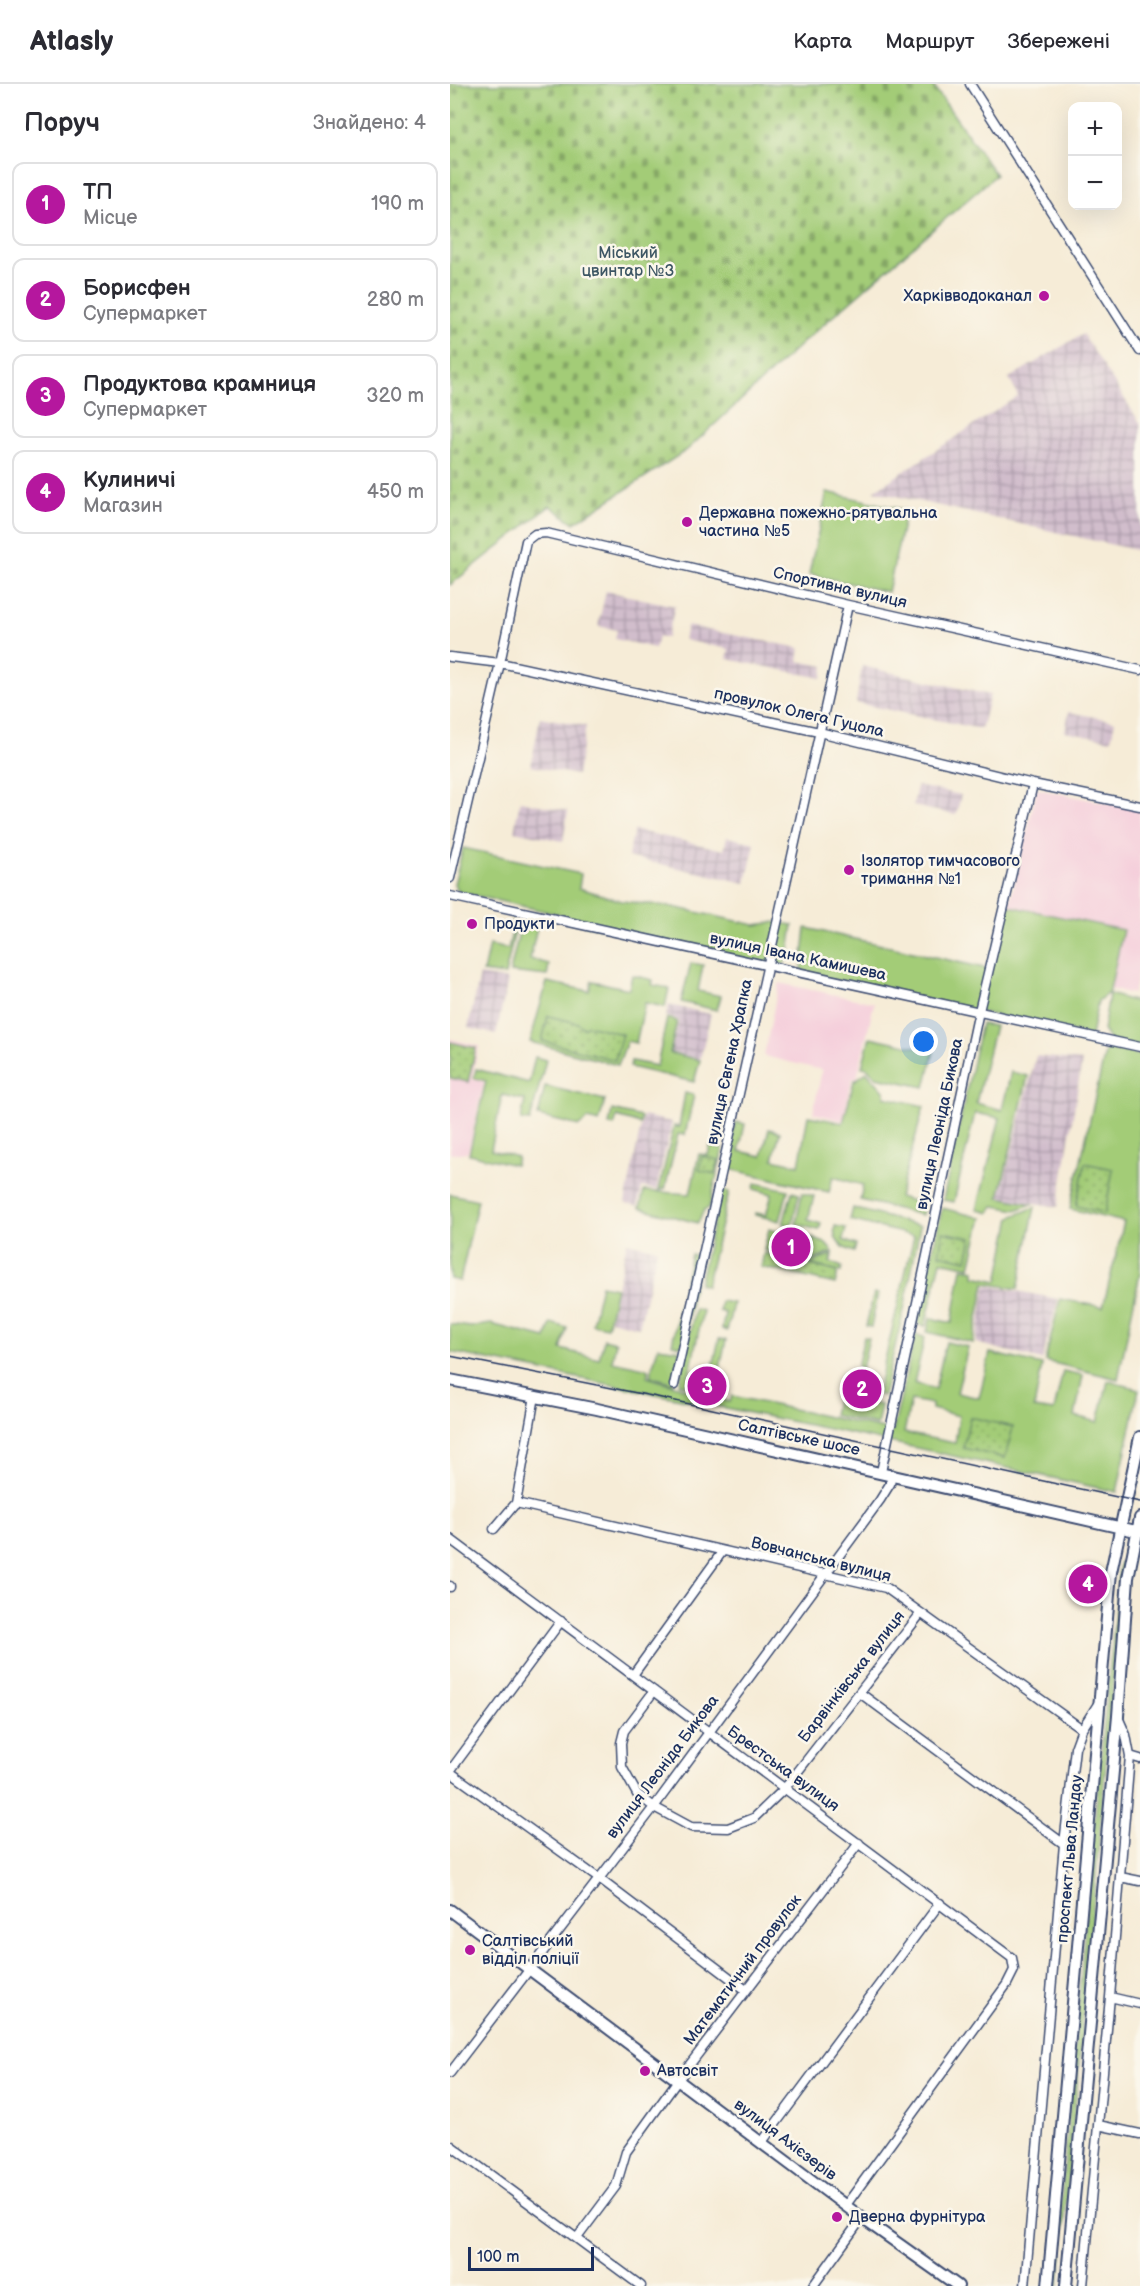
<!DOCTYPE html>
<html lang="uk">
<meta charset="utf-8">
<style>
:root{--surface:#fff;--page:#f2f2f3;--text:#2b2b33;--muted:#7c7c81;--line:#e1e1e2;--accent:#b5179e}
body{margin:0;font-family:"Balsamiq Sans",sans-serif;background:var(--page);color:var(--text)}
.controls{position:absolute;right:18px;top:18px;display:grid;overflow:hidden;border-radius:12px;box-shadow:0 6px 24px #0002}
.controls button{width:54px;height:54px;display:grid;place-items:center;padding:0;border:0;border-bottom:2px solid var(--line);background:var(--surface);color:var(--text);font:30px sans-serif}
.scale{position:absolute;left:18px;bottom:15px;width:126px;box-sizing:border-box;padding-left:6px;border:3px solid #1b2f5e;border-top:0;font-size:16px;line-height:21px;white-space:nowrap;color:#1b2f5e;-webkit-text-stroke:4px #fbf7ec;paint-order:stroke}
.you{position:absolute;left:474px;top:958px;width:21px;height:21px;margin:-15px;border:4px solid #fff;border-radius:50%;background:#1a73e8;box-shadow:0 0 0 9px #1a73e833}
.badge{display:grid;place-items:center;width:39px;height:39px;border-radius:50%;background:var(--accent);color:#fff;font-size:20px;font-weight:700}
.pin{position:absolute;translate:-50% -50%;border:3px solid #fff;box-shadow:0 2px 6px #0006}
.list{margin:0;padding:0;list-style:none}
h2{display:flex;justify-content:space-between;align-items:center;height:78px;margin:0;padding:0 24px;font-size:26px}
h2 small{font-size:20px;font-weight:400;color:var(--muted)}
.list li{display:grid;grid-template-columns:39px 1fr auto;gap:18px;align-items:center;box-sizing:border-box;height:84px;margin:0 12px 12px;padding:0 12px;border:2px solid var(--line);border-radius:12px}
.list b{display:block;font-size:22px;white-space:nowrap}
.list p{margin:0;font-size:20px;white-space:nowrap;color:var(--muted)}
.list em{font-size:20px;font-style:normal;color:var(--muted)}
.map{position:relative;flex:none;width:690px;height:2202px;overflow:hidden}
header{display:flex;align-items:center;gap:36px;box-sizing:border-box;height:84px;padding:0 30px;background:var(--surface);border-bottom:2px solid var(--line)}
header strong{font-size:28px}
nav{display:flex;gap:33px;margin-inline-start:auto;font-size:21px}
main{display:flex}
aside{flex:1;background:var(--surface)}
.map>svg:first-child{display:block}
</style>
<header>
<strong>Atlasly</strong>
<nav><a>Карта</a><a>Маршрут</a><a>Збережені</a></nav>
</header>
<main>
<aside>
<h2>Поруч<small>Знайдено: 4</small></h2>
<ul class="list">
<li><span class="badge">1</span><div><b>ТП</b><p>Місце</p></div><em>190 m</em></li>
<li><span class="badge">2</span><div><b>Борисфен</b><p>Супермаркет</p></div><em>280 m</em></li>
<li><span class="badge">3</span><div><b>Продуктова крамниця</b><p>Супермаркет</p></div><em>320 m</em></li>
<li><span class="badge">4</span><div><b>Кулиничі</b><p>Магазин</p></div><em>450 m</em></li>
</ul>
</aside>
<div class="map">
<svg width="690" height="2202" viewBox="0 0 690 2202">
<defs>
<pattern id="industrial-grid" width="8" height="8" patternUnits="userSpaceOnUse" patternTransform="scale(1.5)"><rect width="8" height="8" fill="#d1bdcc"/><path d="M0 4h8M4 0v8" fill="none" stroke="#a99aa9"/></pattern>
<pattern id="cemetery-stones" width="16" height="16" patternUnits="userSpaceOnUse" patternTransform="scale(1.5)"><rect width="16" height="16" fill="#a3cc77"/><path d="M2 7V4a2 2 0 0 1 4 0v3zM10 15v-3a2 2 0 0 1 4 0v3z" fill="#84a665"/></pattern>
<pattern id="park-dots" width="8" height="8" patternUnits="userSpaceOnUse" patternTransform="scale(1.5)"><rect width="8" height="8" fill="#a3cc77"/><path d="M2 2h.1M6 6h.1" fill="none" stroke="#84a665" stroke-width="1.8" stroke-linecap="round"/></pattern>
</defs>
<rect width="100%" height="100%" fill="#fbf7ec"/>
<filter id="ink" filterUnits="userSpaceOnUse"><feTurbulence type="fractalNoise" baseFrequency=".0167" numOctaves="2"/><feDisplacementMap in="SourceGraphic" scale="12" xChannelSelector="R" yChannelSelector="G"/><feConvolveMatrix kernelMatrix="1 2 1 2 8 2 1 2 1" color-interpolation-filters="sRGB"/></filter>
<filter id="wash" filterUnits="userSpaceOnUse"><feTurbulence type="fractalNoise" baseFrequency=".008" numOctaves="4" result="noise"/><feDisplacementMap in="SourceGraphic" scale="24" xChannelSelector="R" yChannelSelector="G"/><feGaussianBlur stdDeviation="1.35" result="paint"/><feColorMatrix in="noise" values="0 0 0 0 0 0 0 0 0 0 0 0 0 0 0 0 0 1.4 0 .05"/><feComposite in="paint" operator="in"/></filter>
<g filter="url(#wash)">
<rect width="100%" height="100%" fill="#f6ecd7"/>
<path fill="#f5cfdb" d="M587 705 690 726V879L683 910 545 881Z
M329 899 424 919 407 994 402 995 393 1037 363 1029 372 986 314 972Z
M0 955 29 962 21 995 34 998 18 1068 0 1070Z"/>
<path fill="url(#industrial-grid)" d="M633 250 690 339V467L424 407 568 312 559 294Z
M156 507 225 522 217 554 208 552 205 564 165 555 167 546 148 542Z
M237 542 350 564 348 577 374 582 372 594 277 575 279 565 234 556Z
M412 582 540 611 531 645 406 619Z
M619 628 665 637 661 656 615 647Z
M90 633 136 642 127 691 81 682Z
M467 702 511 711 506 731 463 722Z
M70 717 118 727 113 757 64 747Z
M184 746 274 766 277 753 305 759 296 799 178 773Z
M30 891 58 896 46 950 18 944Z
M219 921 261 930 250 975 221 968 229 936 216 932Z
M586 972 632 977 608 1123 550 1113Z
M193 1032 222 1038 206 1106 192 1103 188 1122 175 1119Z
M177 1158 207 1165 189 1243 160 1236Z
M536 1201 608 1215 592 1276 526 1259Z"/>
<path fill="#a3cc77" stroke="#5f7e6a" stroke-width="1.5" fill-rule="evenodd" d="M377 408 456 426 438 508 359 490Z
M13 764 131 790 129 804 172 817 223 823 305 841 327 838 343 841 338 874 331 884 121 838V833L9 808 4 800Z
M555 821 673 846 659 910 690 919V963L660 957 653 946 659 911 657 910 648 917 641 952 351 889 356 844 539 885Z
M62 837 67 838 55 891 33 888 39 861 58 865 63 845 60 844Z
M71 839 87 843 80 875 99 880 97 892 60 888Z
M241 879 253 881 248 907 271 912 267 926 231 918Z
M182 891 203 896 202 901 219 904 215 923 195 919 186 959 177 957 168 981 80 958 97 898 139 907 142 897 179 905Z
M217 934 227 937 220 969 250 976 244 998 180 983 181 977 207 982Z
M531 940 545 942 526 1019 552 1026 561 988 578 992 549 1113 582 1120 566 1126 545 1122 539 1129 527 1125 550 1034 525 1029 504 1118 493 1116Z
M420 953 484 967 475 1003 426 993 417 984 412 983Z
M656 964 690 971V1189L668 1295 595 1277 610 1215 653 1223 674 1138 620 1125Z
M85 973 96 976 80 1037 71 1036 75 1016 52 1011 41 1066 67 1073 65 1081 19 1070 36 997 24 994 26 985 79 999Z
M417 988 435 1008V1013L474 1022 449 1113 474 1120 472 1131 410 1116 413 1101 383 1093 379 1108 275 1084 286 1038 295 1040 289 1067 312 1072 319 1045 330 1048 323 1075 349 1081 358 1032 393 1039 404 997Z
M95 1002 155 1016 149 1038 138 1035 129 1042 88 1032Z
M235 1009 244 1011 235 1051 228 1050 215 1105 209 1106 224 1042 229 1043Z
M162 1026 191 1033 190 1040 167 1033 164 1042 159 1041Z
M260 1062 273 1065 259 1124 254 1126 248 1139 190 1124 194 1107 240 1110 249 1070 258 1071Z
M305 1099 338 1106 330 1137 305 1131V1129L316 1131 322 1110 304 1105Z
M271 1106 279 1108 256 1202 249 1200Z
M342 1108 349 1110 342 1141 333 1140Z
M352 1109 364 1112 358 1136 371 1140 369 1146 346 1140Z
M0 1110 28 1116 10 1197 0 1195Z
M585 1123 568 1205 535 1199 523 1259 477 1248 480 1234 502 1239 512 1184 525 1186 524 1192 548 1197 561 1133Z
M403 1124 470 1142 454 1226 433 1312 427 1310 464 1152 400 1136Z
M492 1124 532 1134 520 1183 491 1177 475 1242 467 1240Z
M385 1142 396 1144 393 1156 406 1161 404 1168C392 1164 382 1156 385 1142Z
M319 1145 334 1149 329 1170 314 1166Z
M357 1153 363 1154 357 1178 329 1171 331 1167 352 1172Z
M364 1155 375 1159 383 1168 359 1178Z
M241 1170 250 1173 240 1217 231 1215Z
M383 1170 380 1178 392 1183 391 1188 359 1180Z
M151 1201 166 1204 157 1243 142 1240Z
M424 1209 428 1210 421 1243 416 1242Z
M271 1217 283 1219 277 1247 272 1245 275 1229 269 1227Z
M230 1218 241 1219 232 1262 222 1260Z
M245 1225 253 1227 237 1301 229 1300Z
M101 1239 117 1244 111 1265 149 1275 154 1255 166 1258 162 1277 199 1285 197 1293 280 1318 282 1312 443 1347 465 1251 475 1253 464 1299 485 1305 496 1258 518 1263 507 1309 529 1314 540 1269 592 1281 584 1324 604 1327 613 1287 633 1291 625 1332 648 1338 658 1297 689 1305 667 1408 398 1349 0 1268V1240L20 1243 41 1240 96 1254ZM461 1316 482 1320V1325L509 1332 505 1359 454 1349Z
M414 1253 419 1254 412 1284 407 1283Z
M269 1255 276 1256 270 1284 263 1283Z
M208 1263 230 1266 223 1299 200 1292Z
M387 1312 431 1321 427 1341 383 1331Z
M670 1478H674L609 2202H604L641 1774Z"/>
<path fill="url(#cemetery-stones)" stroke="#5f7e6a" stroke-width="1.5" d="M0 0H482L546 91 358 254 237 366 124 439 100 422 0 501Z"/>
<path fill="url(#park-dots)" stroke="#5f7e6a" stroke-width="1.5" d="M98 932 128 939 133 944 138 941 172 950 165 976 92 957Z
M0 958 26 964 18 998 0 994Z
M252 1072 269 1076 265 1090 249 1086Z
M635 1079 663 1085 655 1129 626 1122Z
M493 1148 522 1154 517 1176 489 1170Z
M314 1169 388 1188 385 1200 311 1183Z
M520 1333 563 1343 555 1374 513 1364Z"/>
</g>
<g filter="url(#ink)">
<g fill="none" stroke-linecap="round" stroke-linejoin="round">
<g stroke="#3c4b70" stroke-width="11">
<path id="minor" d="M520 0 690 267
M0 573 50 579 369 648 583 700 690 722
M0 794 50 579 76 457 85 450 96 449 398 521 690 586
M0 812 690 963
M224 1301 398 521
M431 1388 529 927 583 700
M66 1419 436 1504 632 1645
M44 1445 66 1419 85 1312
M0 1455 562 1874 564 1886 557 1900 396 2121
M0 1503V1502
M183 1591 272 1468
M204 1607 174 1647 171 1659 172 1683 187 1710 204 1723 241 1743 278 1744 304 1734 335 1704 471 1529
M410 1609 614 1760
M680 1672 690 1675
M0 1687 111 1537
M0 1688 148 1794 296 1906
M670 1793 690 1797
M660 1913 690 1920
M0 1989 204 1723 430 1416 440 1400 442 1390
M648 2041 690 2050
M312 2058 490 1819
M0 2061 191 2202
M127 2154 166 2102 176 2068 228 1996 409 1759
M363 2202 412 2134
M575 2202 614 1760 625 1664 632 1645 648 1620
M633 2202 660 1913 680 1672 676 1651 668 1633"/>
</g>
<g stroke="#3c4b70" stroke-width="14">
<path id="major" d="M0 1296 147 1325 690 1448
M0 1826 412 2134 508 2202
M598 2202 661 1488 690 1353
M616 2202 668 1632 678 1494 690 1434"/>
</g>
<use href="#minor" stroke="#fff" stroke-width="8"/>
<use href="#major" stroke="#fff" stroke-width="10"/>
<path stroke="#1b2f5e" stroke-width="1.5" d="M0 1272 207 1313 690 1418"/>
</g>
</g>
<g fill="#b5179e" stroke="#fbf7ec" stroke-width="2">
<circle cx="594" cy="212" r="6"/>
<circle cx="237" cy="438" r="6"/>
<circle cx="399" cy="786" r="6"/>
<circle cx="22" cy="840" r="6"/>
<circle cx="20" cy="1866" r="6"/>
<circle cx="195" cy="1987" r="6"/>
<circle cx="387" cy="2133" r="6"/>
</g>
<g text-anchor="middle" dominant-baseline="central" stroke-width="5" stroke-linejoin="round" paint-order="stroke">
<g font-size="16" fill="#3d5664" stroke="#fbf7ec">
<text x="178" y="169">Міський<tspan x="178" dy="18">цвинтар №3</tspan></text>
</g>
<g font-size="16" fill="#1b2f5e" stroke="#fbf7ec" text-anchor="start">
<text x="582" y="212" text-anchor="end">Харківводоканал</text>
<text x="249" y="429">Державна пожежно-рятувальна<tspan x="249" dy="18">частина №5</tspan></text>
<text x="411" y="777">Ізолятор тимчасового<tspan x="411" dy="18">тримання №1</tspan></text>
<text x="34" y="840">Продукти</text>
<text x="32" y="1857">Салтівський<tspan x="32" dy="18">відділ поліції</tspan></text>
<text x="207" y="1987">Автосвіт</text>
<text x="399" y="2133">Дверна фурнітура</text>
</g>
<g font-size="16" fill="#1b2f5e" stroke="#fbf7ec">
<text transform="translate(390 504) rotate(13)">Спортивна вулиця</text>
<text transform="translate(349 629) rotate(13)">провулок Олега Гуцола</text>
<text transform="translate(348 873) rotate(12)">вулиця Івана Камишева</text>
<text transform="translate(280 978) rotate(-78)">вулиця Євгена Храпка</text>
<text transform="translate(490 1040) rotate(-78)">вулиця Леоніда Бикова</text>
<text transform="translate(349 1354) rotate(12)">Салтівське шосе</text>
<text transform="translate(371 1476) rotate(14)">Вовчанська вулиця</text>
<text transform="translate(402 1593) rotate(-52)">Барвінківська вулиця</text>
<text transform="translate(213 1683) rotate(-53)">вулиця Леоніда Бикова</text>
<text transform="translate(333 1685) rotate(36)">Брестська вулиця</text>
<text transform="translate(620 1775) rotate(-85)">проспект Льва Ландау</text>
<text transform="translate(293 1886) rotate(-53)">Математичний провулок</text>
<text transform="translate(335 2056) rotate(37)">вулиця Ахієзерів</text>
</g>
</g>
</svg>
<div class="controls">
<button>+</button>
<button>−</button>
</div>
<div class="scale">100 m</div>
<div class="you"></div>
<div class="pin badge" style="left:341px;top:1163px">1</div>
<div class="pin badge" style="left:412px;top:1305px">2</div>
<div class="pin badge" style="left:257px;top:1302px">3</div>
<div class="pin badge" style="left:638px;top:1500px">4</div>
</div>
</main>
